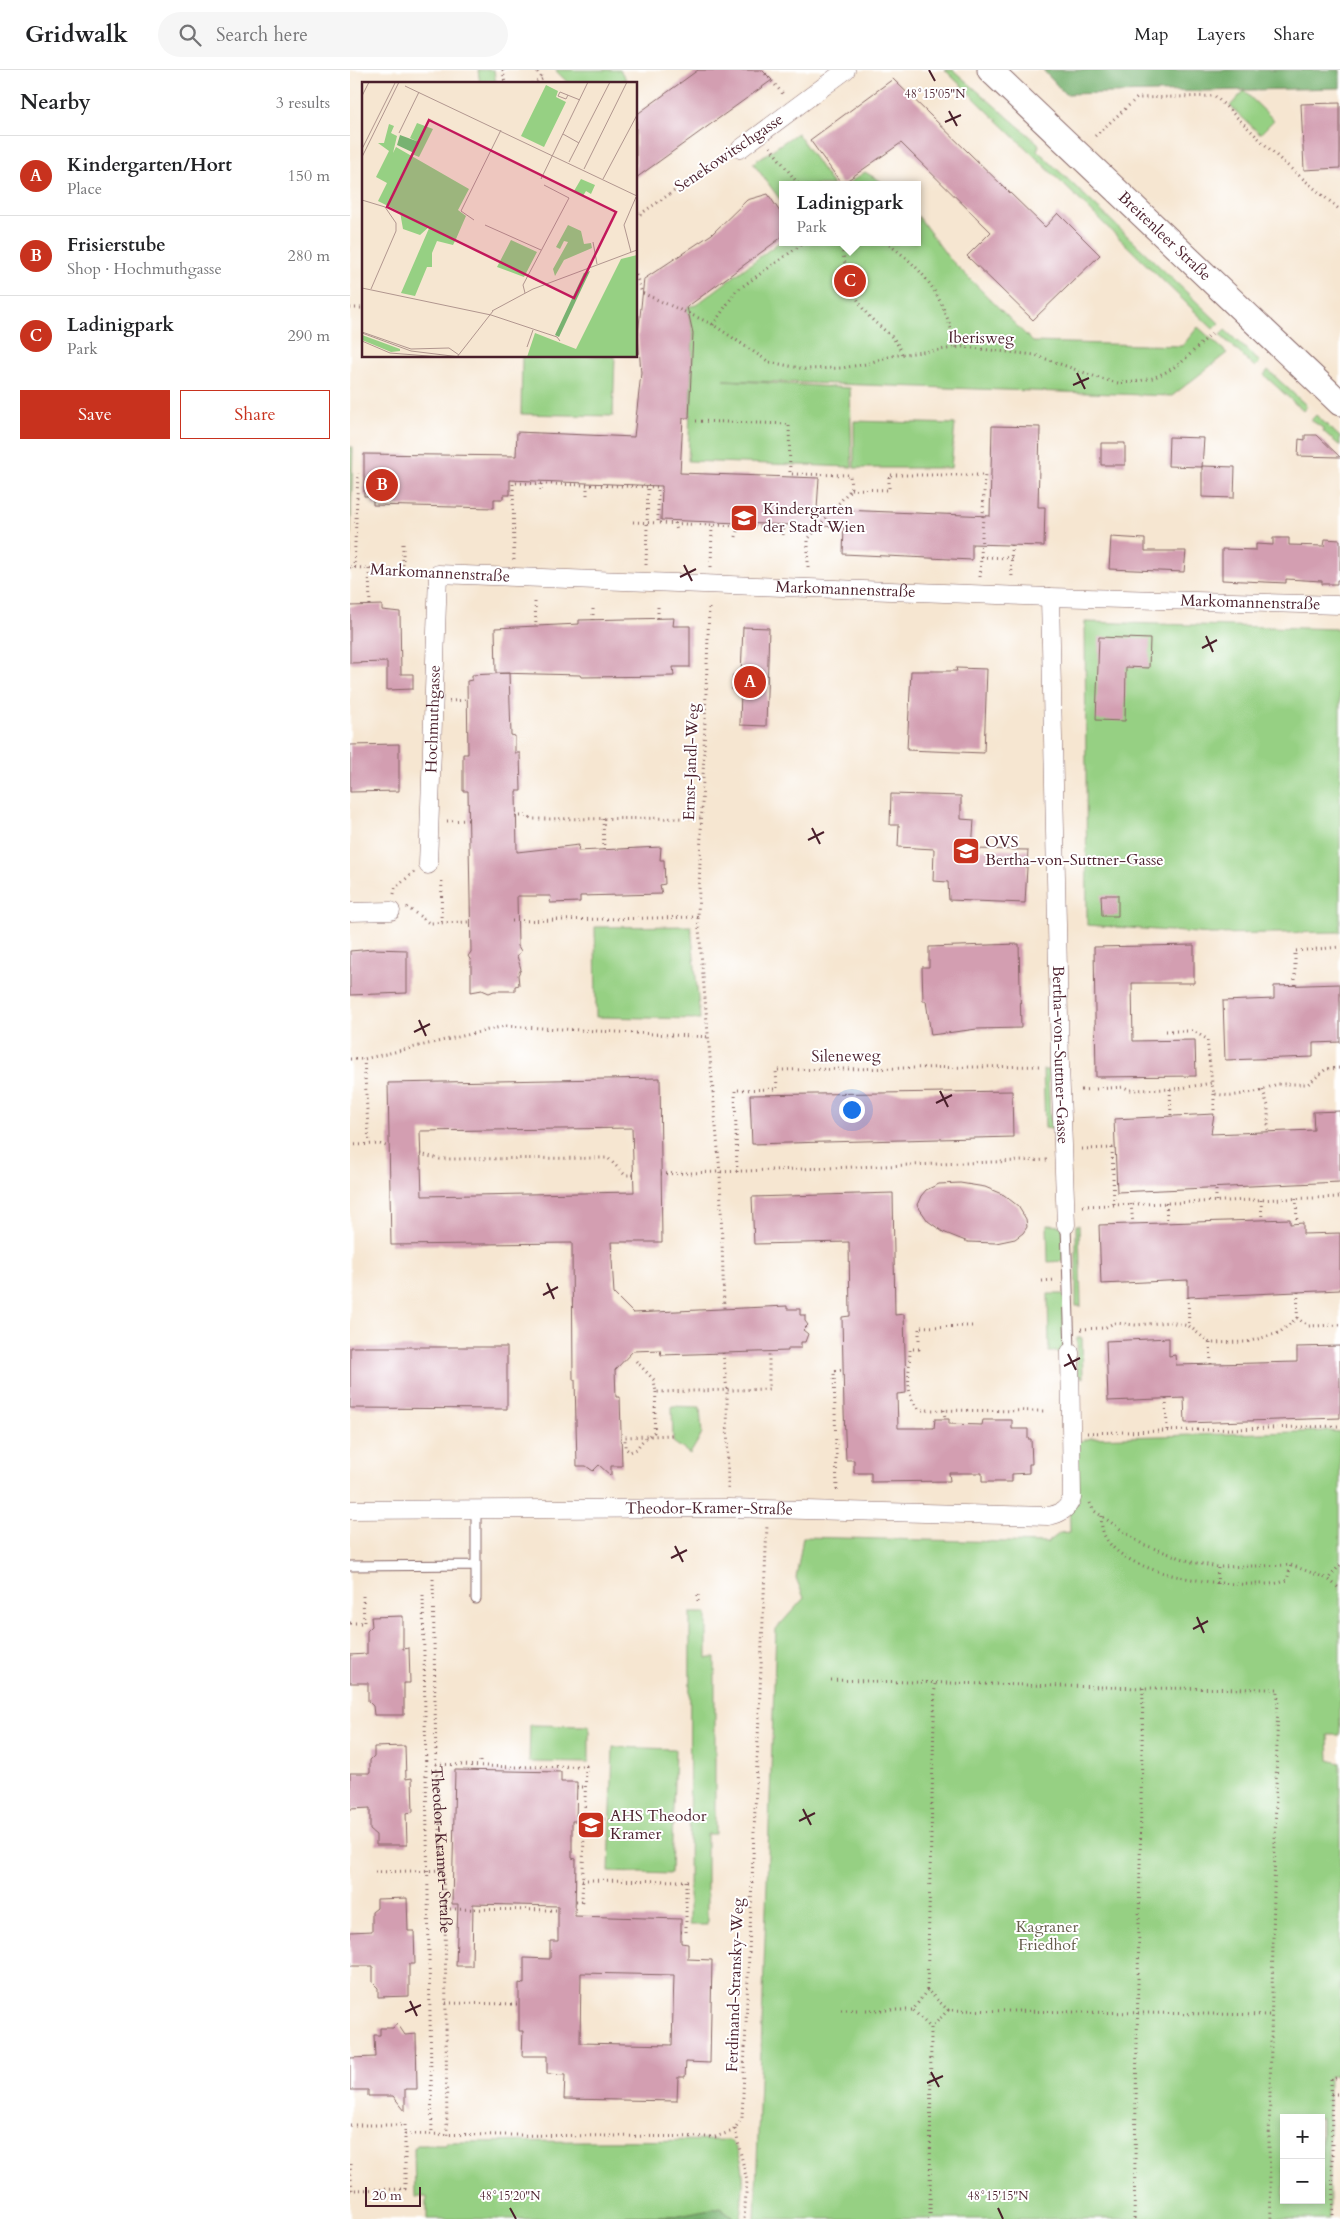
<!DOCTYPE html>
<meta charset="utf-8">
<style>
:root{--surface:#fff;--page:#f6f6f6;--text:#202124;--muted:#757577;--line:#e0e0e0;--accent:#c8321e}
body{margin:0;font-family:Cardo,serif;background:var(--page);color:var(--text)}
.controls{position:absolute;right:15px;bottom:15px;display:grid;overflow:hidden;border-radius:0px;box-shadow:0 2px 8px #0003}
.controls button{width:45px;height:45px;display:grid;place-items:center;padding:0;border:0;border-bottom:1px solid var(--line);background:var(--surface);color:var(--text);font:25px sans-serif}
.scale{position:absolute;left:15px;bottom:12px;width:56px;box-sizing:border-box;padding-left:5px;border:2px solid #4a1f2b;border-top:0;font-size:14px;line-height:18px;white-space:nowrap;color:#4a1f2b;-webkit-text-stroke:4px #fff;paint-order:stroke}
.you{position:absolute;left:501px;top:1039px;width:18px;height:18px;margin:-12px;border:4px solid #fff;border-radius:50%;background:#1a73e8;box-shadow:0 0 0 8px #1a73e833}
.badge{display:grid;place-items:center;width:32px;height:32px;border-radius:50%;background:var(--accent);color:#fff;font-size:16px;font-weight:700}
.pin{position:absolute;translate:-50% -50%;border:2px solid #fff;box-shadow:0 1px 5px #0006}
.popup{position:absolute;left:429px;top:111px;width:142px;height:65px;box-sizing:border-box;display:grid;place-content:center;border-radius:0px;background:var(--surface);filter:drop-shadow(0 1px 4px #0005);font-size:16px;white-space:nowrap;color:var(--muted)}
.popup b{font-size:19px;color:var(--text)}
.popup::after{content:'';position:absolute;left:50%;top:100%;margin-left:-10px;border:10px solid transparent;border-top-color:var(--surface)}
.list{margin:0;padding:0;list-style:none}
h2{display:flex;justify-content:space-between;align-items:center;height:65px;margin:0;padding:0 20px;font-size:21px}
h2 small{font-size:16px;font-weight:400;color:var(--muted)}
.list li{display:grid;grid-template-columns:32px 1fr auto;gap:15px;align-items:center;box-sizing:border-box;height:80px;padding:0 20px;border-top:1px solid var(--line)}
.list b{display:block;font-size:19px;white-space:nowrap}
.list p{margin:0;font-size:16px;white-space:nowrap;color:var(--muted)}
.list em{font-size:16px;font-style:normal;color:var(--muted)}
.actions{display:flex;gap:10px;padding:15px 20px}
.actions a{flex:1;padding:11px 0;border:1px solid var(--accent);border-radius:0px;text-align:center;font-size:18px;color:var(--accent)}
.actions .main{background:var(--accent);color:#fff}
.icon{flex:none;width:28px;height:28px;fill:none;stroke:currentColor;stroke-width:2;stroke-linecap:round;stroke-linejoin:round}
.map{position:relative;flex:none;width:990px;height:2149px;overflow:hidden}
header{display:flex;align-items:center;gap:30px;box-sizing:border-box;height:70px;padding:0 25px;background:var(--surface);border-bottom:1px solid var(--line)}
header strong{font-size:24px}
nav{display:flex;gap:28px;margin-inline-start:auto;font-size:18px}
.search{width:350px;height:45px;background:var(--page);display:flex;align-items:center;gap:12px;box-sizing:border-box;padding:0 18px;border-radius:28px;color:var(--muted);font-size:19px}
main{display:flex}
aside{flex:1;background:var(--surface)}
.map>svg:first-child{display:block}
</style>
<header>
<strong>Gridwalk</strong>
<div class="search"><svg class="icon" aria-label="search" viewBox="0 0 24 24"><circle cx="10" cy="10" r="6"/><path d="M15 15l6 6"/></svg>Search here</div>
<nav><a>Map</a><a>Layers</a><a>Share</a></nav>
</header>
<main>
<aside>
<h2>Nearby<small>3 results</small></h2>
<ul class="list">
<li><span class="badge">A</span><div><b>Kindergarten/Hort</b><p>Place</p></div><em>150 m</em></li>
<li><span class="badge">B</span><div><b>Frisierstube</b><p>Shop · Hochmuthgasse</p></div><em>280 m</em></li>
<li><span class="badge">C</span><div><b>Ladinigpark</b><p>Park</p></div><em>290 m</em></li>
</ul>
<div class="actions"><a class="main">Save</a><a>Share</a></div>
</aside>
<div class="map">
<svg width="990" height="2149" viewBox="0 0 990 2149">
<rect width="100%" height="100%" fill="#fff"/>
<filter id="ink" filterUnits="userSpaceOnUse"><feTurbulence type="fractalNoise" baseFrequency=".02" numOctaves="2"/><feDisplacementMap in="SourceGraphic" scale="10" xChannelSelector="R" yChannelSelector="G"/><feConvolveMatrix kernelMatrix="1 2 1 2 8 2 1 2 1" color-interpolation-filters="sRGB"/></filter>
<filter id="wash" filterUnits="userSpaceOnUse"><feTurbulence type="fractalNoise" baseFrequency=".0096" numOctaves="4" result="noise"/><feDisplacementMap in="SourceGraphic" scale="20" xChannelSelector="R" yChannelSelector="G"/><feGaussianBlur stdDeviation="1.12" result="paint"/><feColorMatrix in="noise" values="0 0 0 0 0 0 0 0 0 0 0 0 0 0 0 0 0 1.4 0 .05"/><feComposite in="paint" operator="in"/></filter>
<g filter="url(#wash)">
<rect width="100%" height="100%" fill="#f6e6d1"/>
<path fill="#96d083" stroke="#707857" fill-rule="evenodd" d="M128 0H144L146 14H130Z
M205 0H270L276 9 268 14H219Z
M595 0H603L688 73 689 76 687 80 869 253 863 259Z
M894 21 924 50 910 64 880 36Z
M447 63 483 115H432V132L403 93Z
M515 102 537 115H496Z
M568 146 598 187 683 272 832 276 848 257 877 283 822 326 374 310 500 318 502 397 338 391 343 263 337 237 346 235 432 170V172H568Z
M875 260 910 292 905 297 870 265Z
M172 286H265L263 346 171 344Z
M918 300 957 336 953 341 914 305Z
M966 345 990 367V376L973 361 974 359 961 350Z
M504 351 605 354 601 398H504Z
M0 377H3L0 490Z
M735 552 990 559V862L861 864 737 855Z
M341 856 350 949 246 947 245 857Z
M693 1000H698L700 1050 704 1051 705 1057 702 1059 695 1058Z
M697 1155 713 1156 714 1191 698 1192Z
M726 1155H729L731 1236H726Z
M698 1224H715L714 1282H699Z
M727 1268H732L733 1308 727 1305Z
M322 1336 350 1337 352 1364 340 1384 323 1372Z
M979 1361 990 1362V1665H978L979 1690 990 1693V2005L979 2007V2149H405L426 1559 454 1528 446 1508 453 1467 697 1473 710 1463 720 1462 718 1375 741 1368ZM934 2048H971V2130H934Z
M340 1543H357V1588H365V1764H357V1855H339Z
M180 1655 239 1656V1693L179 1692Z
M263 1677 325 1679 321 1804 259 1802Z
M379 2070C400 2087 392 2125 390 2149H386L370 2138 325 2146H253V2149H77V2127H65L64 2079 67 2075H96V2072Z"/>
<path fill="#78b271" stroke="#61684e" d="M693 0H990V18L715 24Z
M370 2137 386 2149H253V2146H325Z"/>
<g id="blocks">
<path fill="#d39eb1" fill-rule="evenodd" d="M348 0H412L422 10 286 108V45Z
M543 9 695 157 708 143 750 185 683 250 617 186 641 162 551 73 492 114 460 70Z
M990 33V98L954 100 951 34Z
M418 124 432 145V167L337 237 343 263 339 348H333L330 403 469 408 467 439 640 446 642 356 690 357 688 437H695L694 476 622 474V490L493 484 494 457 311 450 312 416 160 410V425H153V429H144V438L23 435V426H14V384L166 386 167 362 284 367 291 303 288 265 294 209 362 164 397 130Z
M955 365H967L990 387 948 386 949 369 955 370Z
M819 367 854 368 852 397 818 396Z
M751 373H775V395H751Z
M852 396 885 397 884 428 852 427Z
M761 467 795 469V481H836L834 502 759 499Z
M923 468H939V475L974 476 975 469 990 470V510H987V514H972V511L936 509V513L872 510V479L906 480V474L923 475Z
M32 535V540L50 542 51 604H63V619L37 620V592L0 593V536Z
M324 548 323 556H340V597H323L324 606 231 607 230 605 146 603 145 558 229 554V550Z
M393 557 419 558 416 656 390 655 391 620H382L383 605H391Z
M749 567 800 569 799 598 776 597 775 651 746 650Z
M606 598 637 599 634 683 557 680 561 601H607Z
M159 603 161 665 165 666V683H170L171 721H166L167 782 229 775 228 781 311 777 310 790H314L315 814 310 815 312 824 230 826V832L200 833 201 826H167L168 876 171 881 167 886 171 899 168 905 169 915 165 916V921H144L139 923 132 920 121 922V891L118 886 121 882 118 721H113V684H118L117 611 122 610V605Z
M49 674V721L0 722V675Z
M541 724 611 726V749L624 750 622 779 678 780 675 833 599 830 598 812 583 811 584 779 548 777 549 755H540Z
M751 825H768V846H752Z
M669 874 671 958 627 959 581 965 576 931H573L572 897H579V877Z
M844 875V913H782L783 971 845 970 846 1006 746 1007 744 877Z
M23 879 57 880V923L0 925V881Z
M990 914V972L963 973V987L875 990 873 931 924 929V916Z
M310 1008 312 1172H261L264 1224 283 1243 437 1236V1239H450V1245H455V1251L458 1255 453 1260 458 1264 455 1272H451V1278H438V1281L311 1285 310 1280 283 1281 265 1300 266 1327H270L272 1396H261V1406L249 1395 243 1401 236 1396H227L225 1310H223L222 1173 41 1175 38 1013ZM282 1058 284 1122 72 1126 70 1061Z
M662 1021 663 1067 402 1074 400 1025Z
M990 1041V1112L767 1122 764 1049 864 1044 861 1064 964 1060 963 1042Z
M610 1113 635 1117 654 1125 668 1136 676 1149 677 1157 673 1163 665 1169 646 1173 618 1172 593 1162 578 1151 567 1135 571 1126 576 1120 589 1114Z
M543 1123 545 1245 554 1244 556 1323 547 1324 548 1358H584L585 1349H599V1354L632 1355 633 1350H662V1359H678V1369H681L682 1394H679V1403L662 1404V1412H632V1403H599L600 1411 521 1412V1403H504V1390H496L494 1340 492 1247 500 1246 499 1172 404 1174 402 1127Z
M940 1149V1154L953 1153V1164L990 1163V1220L838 1227V1210L751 1214 749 1155Z
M819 1268V1286L825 1285 826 1295 947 1292V1277L990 1276V1348L835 1353 834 1328 758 1331 756 1271Z
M0 1277H157V1339L0 1338Z
M53 1546V1579L59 1578 60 1613H54V1645H24L23 1636 18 1631V1613H0V1585L17 1584V1561L22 1556 21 1547Z
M55 1676 56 1709 62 1708 63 1742 56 1743 57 1775H26V1765L20 1760V1738L0 1739V1703H20V1690L24 1686V1677Z
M105 1700 211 1702V1712H227L226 1751H222V1788L226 1789 225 1846 331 1849V1873L338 1874V1889L362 1890 360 1993 336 1992 335 2007H328L327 2031 214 2029 215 2005 197 2004V1986H172L173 1961H169V1913L174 1914V1888L200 1889V1871H208V1836L123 1834 122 1896H106L108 1834H102ZM231 1903 324 1905 322 1975 230 1973Z
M57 1828 58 1861H64L65 1894H59V1926L28 1927V1918L23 1913V1896H0V1862L22 1861V1842L27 1838V1829Z
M47 1953 55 1965 66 1964 67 2019H55V2041L43 2026H18V2020H0V1988L25 1987 24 1965H30V1958H43Z"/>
</g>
</g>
<g filter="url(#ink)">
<use href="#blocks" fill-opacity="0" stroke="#866565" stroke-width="1"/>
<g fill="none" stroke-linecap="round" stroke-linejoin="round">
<g stroke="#866565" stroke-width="11">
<path id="service" d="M716 1155 720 1282
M0 1496 126 1495
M126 1529V1438"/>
</g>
<g stroke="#866565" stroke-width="19">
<g id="minor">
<path d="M390 79 496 0"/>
<path id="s2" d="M700 527 710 995 716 1155"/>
<path id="s3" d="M78 795 88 504 700 527 990 535"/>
<path d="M0 842 41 841"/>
<path id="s4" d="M0 1440 379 1438 698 1446C710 1444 717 1440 722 1428L720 1282"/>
</g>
</g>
<g stroke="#866565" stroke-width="27">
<g id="secondary">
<path id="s5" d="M640 0 990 333"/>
</g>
</g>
<g stroke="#866565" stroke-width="3" stroke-dasharray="1 4" stroke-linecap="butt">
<path d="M153 0 155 14"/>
<path d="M412 0 433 24"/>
<path d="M182 14 193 9 186 0"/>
<path d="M745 66 787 28 865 26 932 91 990 140"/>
<path d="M420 77 449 115"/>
<path d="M286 147 376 86"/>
<path d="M491 172C495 198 501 223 517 244 530 260 544 262 552 284"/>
<path d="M535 172C578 201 593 228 607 278"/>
<path d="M286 205 292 223 362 254 419 292 455 299 492 298 516 294 540 286 613 277 685 285 752 309 768 313 784 312 803 308 818 301 832 292 862 263"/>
<path d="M0 238H14"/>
<path d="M363 255 386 221 455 172"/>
<path d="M346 351 439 354 440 404 500 405 501 419 458 469V501"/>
<path d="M191 414V423"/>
<path d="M501 419 539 420V405H635"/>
<path d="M237 425V415"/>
<path d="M283 452 308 453"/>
<path d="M325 453 327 461"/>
<path d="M433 465V455"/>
<path d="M386 467 388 456"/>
<path d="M661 475 662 509"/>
<path d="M631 487 663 488"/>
<path d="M164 490 163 413 308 417V453L467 459"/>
<path d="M296 495 298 417"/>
<path d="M0 497 70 502"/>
<path d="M361 497 362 455"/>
<path d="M4 498 8 403"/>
<path d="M19 499 20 536"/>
<path d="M53 500V470"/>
<path d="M630 507 635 403"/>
<path d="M185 532 186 556"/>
<path d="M359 538 348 847 370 1103 374 1238"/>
<path d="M308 548V537"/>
<path d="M243 550V535"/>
<path d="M99 631 117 630"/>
<path d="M165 746H177L183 749 351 748"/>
<path d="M253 749 254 780"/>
<path d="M97 751 118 750"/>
<path d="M44 824 45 818 64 802"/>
<path d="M57 837 79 853 120 852"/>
<path d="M162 851 348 847"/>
<path d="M91 852 92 807"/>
<path d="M945 915V881L990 877"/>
<path d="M816 971V961H843L857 969 862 1013"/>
<path d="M0 989H14L155 956 360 967"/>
<path d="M14 989 19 1074"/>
<path d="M820 1019 821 1046"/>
<path d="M731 1020 774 1017 780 1020 825 1019 862 1013 864 1024 881 1026 910 1021 927 1014H958L976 999 990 998"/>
<path d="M913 1020 918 1036V1062"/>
<path d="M864 1024V1044"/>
<path d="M0 1075 30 1074 39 1077"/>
<path d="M732 1079 762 1078 764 1135"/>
<path d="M70 1084 90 1089 258 1088 275 1105H283"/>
<path d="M387 1102 385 1020 427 1019 426 1000 692 996"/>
<path d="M311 1104 698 1090"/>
<path d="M946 1128 947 1154"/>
<path d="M911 1130 912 1150"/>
<path d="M866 1131V1116"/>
<path d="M816 1133 817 1152"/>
<path d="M781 1134 783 1154"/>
<path d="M733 1136 990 1127"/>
<path d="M692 1211 705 1210"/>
<path d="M838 1227 839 1256"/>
<path d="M947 1248 948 1222"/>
<path d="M622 1256 569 1257V1279H560C560 1298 553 1329 571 1340L695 1341"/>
<path d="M731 1259 754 1258 764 1253 786 1255 819 1252 839 1256 860 1273 897 1272 929 1263 947 1248 958 1256 990 1255"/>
<path d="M860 1273 861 1294"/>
<path d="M373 1283 377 1321 378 1422"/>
<path d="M286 1291 304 1310 306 1322 419 1319V1282"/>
<path d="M306 1322 304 1362C297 1367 291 1371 287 1379L280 1382 275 1378V1367L323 1365"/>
<path d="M816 1329 817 1360"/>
<path d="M594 1340 595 1349"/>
<path d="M737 1363 990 1356"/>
<path d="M487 1420 484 1301 493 1300"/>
<path d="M740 1433 743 1440 792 1474 842 1492 868 1497 941 1495 978 1509"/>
<path d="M752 1446C743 1502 865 1516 903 1514 914 1514 927 1515 937 1510L941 1495"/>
<path d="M990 1495 978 1509 990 1519"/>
<path id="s1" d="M83 1509 86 1694 95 1839 97 2066"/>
<path d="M867 1514 868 1497"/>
<path d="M73 1525 82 2065"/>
<path d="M348 1531V1525"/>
<path d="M0 1553H14L13 1526"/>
<path d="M481 1610 793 1618 928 1619 919 2075 921 2149"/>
<path d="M130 1691V1696"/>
<path d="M86 1694 161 1697 236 1696 232 1831H225"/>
<path d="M227 1717H235"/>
<path d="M234 1749H261"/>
<path d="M25 1802 94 1800"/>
<path d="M232 1810 340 1811"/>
<path d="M95 1839 208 1840"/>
<path d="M331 1862H336V1811"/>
<path d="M577 1920 585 1612"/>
<path d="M96 1933 169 1934"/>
<path d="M491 1940H563"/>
<path d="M598 1940 922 1945"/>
<path d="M981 2024H990"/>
<path d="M0 2055H55V2064"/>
<path d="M385 2059 397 2111 394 2149"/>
<path d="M0 2094 2 2120"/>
<path d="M0 2120 55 2119V2064L365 2067 383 2061 392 2048 417 1455"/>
<path d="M983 2145 981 2009 990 2007"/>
<path d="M580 2149 581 1958 598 1940 577 1920 563 1940 581 1958"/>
<path d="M784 2149 793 1618"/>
</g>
<use href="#service" stroke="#fff" stroke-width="9"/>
<use href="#minor" stroke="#fff" stroke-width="18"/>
<use href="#secondary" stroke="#fff" stroke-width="25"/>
</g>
</g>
<path fill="none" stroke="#4a1f2b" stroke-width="2" d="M579 0 585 11M599 41 607 56M595 52 611 45M727 303 735 319M723 315 739 308M334 495 342 511M330 507 346 499M856 566 863 582M852 578 867 570M462 758 470 774M458 770 474 762M69 950 76 966M64 962 80 954M590 1021 598 1037M586 1033 602 1025M197 1213 204 1229M193 1225 208 1217M718 1284 726 1300M714 1296 730 1288M325 1476 333 1492M321 1488 337 1480M847 1547 854 1563M843 1559 858 1551M453 1739 461 1755M449 1751 465 1743M60 1931 67 1946M55 1942 71 1935M581 2002 589 2017M577 2013 593 2006M160 2138 166 2149M648 2138 653 2149"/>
<defs>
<g id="school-square" transform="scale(1.4375)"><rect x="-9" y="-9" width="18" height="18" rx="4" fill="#c8321e" stroke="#fff"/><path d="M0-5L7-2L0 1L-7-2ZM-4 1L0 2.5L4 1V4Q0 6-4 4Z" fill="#fff"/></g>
</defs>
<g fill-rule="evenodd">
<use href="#school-square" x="394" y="448"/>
<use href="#school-square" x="616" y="781"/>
<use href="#school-square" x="241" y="1755"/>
</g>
<g text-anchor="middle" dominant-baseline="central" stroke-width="4" stroke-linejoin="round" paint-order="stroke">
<g font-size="16" fill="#4a1f2b" stroke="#fff">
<text transform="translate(379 83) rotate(-34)">Senekowitschgasse</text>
<text stroke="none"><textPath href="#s5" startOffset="241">Breitenleer Straße</textPath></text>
<text transform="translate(631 268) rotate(1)">Iberisweg</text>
<text transform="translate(90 503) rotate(3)">Markomannenstraße</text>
<text stroke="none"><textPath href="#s3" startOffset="699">Markomannenstraße</textPath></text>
<text stroke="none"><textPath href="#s3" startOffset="1104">Markomannenstraße</textPath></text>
<text stroke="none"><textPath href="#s3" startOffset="146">Hochmuthgasse</textPath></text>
<text transform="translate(341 692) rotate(-88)">Ernst-Jandl-Weg</text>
<text stroke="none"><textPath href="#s2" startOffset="458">Bertha-von-Suttner-Gasse</textPath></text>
<text transform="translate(496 986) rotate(-1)">Sileneweg</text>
<text stroke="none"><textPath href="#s4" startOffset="359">Theodor-Kramer-Straße</textPath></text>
<text stroke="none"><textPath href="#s1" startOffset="271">Theodor-Kramer-Straße</textPath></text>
<text transform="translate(385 1915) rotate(-88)">Ferdinand-Stransky-Weg</text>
</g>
<g font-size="16" fill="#4a1f2b" stroke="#fff" text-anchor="start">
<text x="413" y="439">Kindergarten<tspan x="413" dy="18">der Stadt Wien</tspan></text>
<text x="635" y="772">OVS<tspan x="635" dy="18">Bertha-von-Suttner-Gasse</tspan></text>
<text x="260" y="1746">AHS Theodor<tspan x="260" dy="18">Kramer</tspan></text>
</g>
<g font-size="16" fill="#655d4a" stroke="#fff">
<text x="697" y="1857">Kagraner<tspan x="697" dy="18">Friedhof</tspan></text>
</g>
</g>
<g transform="translate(12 12)">
<rect width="275" height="275" fill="#f6e6d1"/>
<path d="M184 3 196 9 194 15 204 20 182 65 159 54ZM55 41 71 47 57 75 50 72 56 60 48 56ZM27 42 32 44 29 51 35 54 31 71 34 65 107 107 96 128 104 134 94 157 91 163 75 159 70 171V185H65L53 214 39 211 68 144 58 153 41 147 38 130 16 119 25 101 14 95 27 69 16 61H22ZM219 97 233 103 229 112 224 109 221 114 212 109ZM206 143 219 149 222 162 229 161 230 166 202 178 193 194 191 187 206 160 202 159 198 167 194 165ZM149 158 175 170 162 195 135 185ZM275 173V275H165L173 251 214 267 259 177ZM0 253 38 267V269L29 270 0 258Z" fill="#96d083"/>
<path d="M38 53 57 60 52 71 35 63ZM228 189 219 208 197 255 193 253 222 191Z" fill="#78b271"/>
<path fill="none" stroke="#b1968f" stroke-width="1" d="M43 4 275 114M206 13 204 17 196 14 198 10 218 18M0 14 7 0M37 51 57 10M201 52 217 61M0 67 33 1M0 75 37 0M207 80 248 0M222 87 265 0M179 97 226 0M241 97 275 33M0 118 23 125 34 141V149L9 207M112 138 99 129 139 48M123 143 179 168M231 160 235 182M269 170 262 143 274 115M0 206 129 233 195 255 198 259M163 211 161 203 207 116 182 103M130 229 171 207 275 168M0 250 49 267 87 266 97 273M0 251 49 269 98 275M0 259 28 271 79 275M165 265 171 248M95 275 131 229"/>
<path fill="#c2185b" fill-opacity="0.15" stroke="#c2185b" stroke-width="2.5" d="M67 38 254 130 212 216 25 125Z"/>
<rect width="275" height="275" fill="none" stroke="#4a1f2b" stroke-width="2.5"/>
</g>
<g font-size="12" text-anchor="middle" fill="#4a1f2b" stroke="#fff" stroke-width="4" stroke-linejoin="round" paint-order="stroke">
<text x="585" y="28">48°15'05"N</text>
<text x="160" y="2130">48°15'20"N</text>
<text x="648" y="2130">48°15'15"N</text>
</g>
</svg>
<div class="controls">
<button>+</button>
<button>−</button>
</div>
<div class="scale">20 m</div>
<div class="you"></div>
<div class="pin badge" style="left:400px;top:612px">A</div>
<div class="pin badge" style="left:32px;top:415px">B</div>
<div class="pin badge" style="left:500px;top:211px">C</div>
<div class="popup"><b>Ladinigpark</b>Park</div>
</div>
</main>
